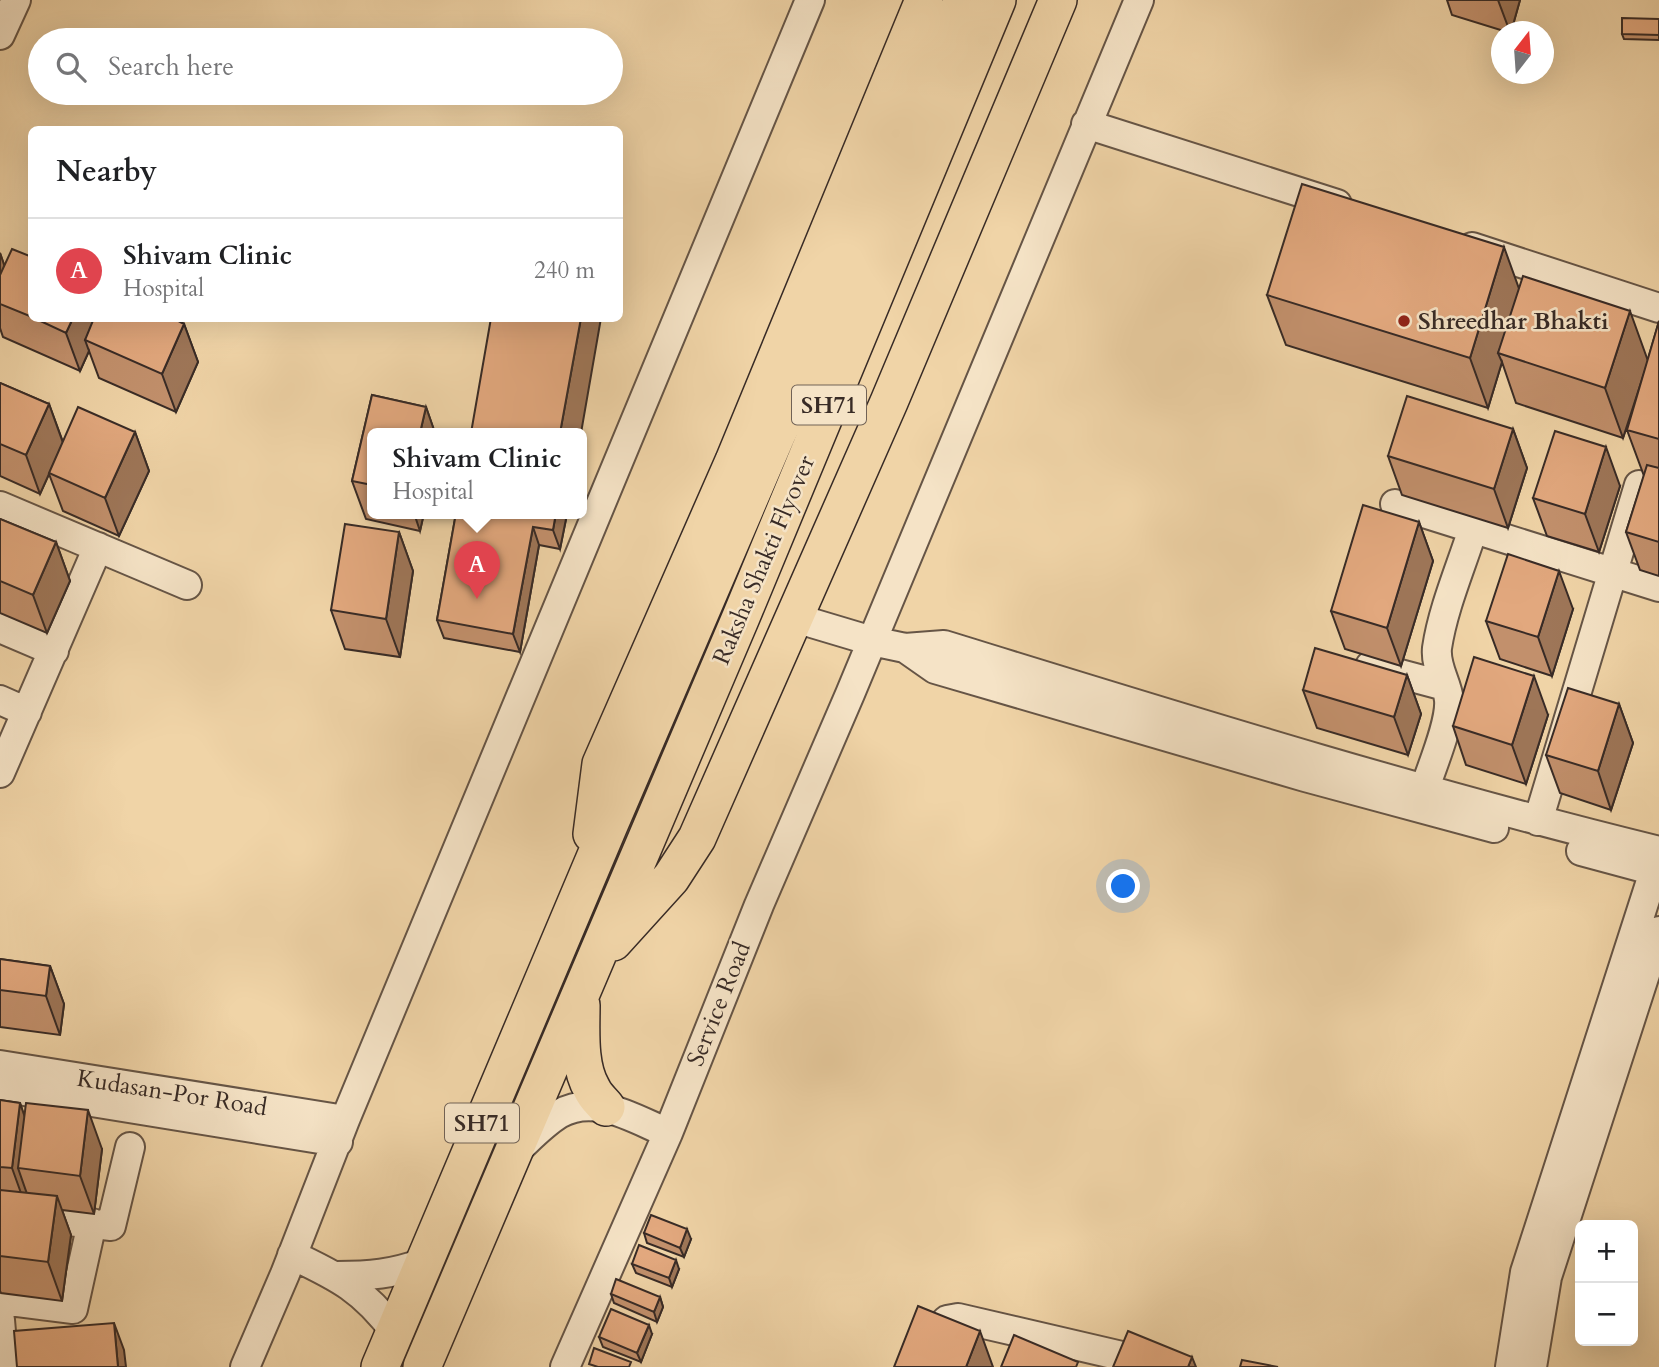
<!DOCTYPE html>
<meta charset="utf-8">
<style>
:root{--surface:#fff;--page:#f6f6f6;--text:#202124;--muted:#757577;--line:#e0e0e0;--accent:#d93025}
body{margin:0;font-family:Cardo,serif;background:var(--page);color:var(--text)}
.controls{position:absolute;right:21px;bottom:21px;display:grid;overflow:hidden;border-radius:10px;box-shadow:0 7px 28px #0002}
.controls button{width:63px;height:63px;display:grid;place-items:center;padding:0;border:0;border-bottom:2px solid var(--line);background:var(--surface);color:var(--text);font:35px sans-serif}
.compass{position:absolute;left:1491px;top:21px;width:63px;height:63px;border-radius:50%;background:var(--surface);box-shadow:0 7px 28px #0002;rotate:17deg}
.you{position:absolute;left:1124px;top:887px;width:24px;height:24px;margin:-18px;border:5px solid #fff;border-radius:50%;background:#1a73e8;box-shadow:0 0 0 10px #1a73e833}
.badge{display:grid;place-items:center;width:46px;height:46px;border-radius:50%;background:var(--accent);color:#fff;font-size:23px;font-weight:700}
.pin{position:absolute;translate:-50% -58px;filter:drop-shadow(0 2px 4px #0008)}
.pin::after{content:'';position:absolute;top:37px;width:24px;height:21px;background:inherit;clip-path:polygon(0 0,100% 0,50% 100%)}
.popup{position:absolute;left:367px;top:428px;width:220px;height:91px;box-sizing:border-box;display:grid;place-content:center;border-radius:10px;background:var(--surface);filter:drop-shadow(0 2px 5px #0005);font-size:23px;white-space:nowrap;color:var(--muted)}
.popup b{font-size:26px;color:var(--text)}
.popup::after{content:'';position:absolute;left:50%;top:100%;margin-left:-14px;border:14px solid transparent;border-top-color:var(--surface)}
.list{margin:0;padding:0;list-style:none}
h2{display:flex;justify-content:space-between;align-items:center;height:91px;margin:0;padding:0 28px;font-size:30px}
h2 small{font-size:23px;font-weight:400;color:var(--muted)}
.list li{display:grid;grid-template-columns:46px 1fr auto;gap:21px;align-items:center;box-sizing:border-box;height:105px;padding:0 28px;border-top:2px solid var(--line)}
.list b{display:block;font-size:26px;white-space:nowrap}
.list p{margin:0;font-size:23px;white-space:nowrap;color:var(--muted)}
.list em{font-size:23px;font-style:normal;color:var(--muted)}
.icon{flex:none;width:38px;height:38px;fill:none;stroke:currentColor;stroke-width:2;stroke-linecap:round;stroke-linejoin:round}
.map{position:relative;flex:none;width:1659px;height:1367px;overflow:hidden}
.search{position:absolute;background:var(--surface);box-shadow:0 7px 28px #0002;left:28px;top:28px;width:595px;height:77px;display:flex;align-items:center;gap:18px;box-sizing:border-box;padding:0 24px;border-radius:38px;color:var(--muted);font-size:26px}
.panel{position:absolute;background:var(--surface);box-shadow:0 7px 28px #0002;left:28px;top:126px;width:595px;height:196px;border-radius:10px}
.map>svg:first-child{display:block}
</style>
<div class="map">
<svg width="1659" height="1367" viewBox="0 0 1659 1367">
<rect width="100%" height="100%" fill="#f0d4a7"/>
<filter id="stains"><feTurbulence type="fractalNoise" baseFrequency=".00286" numOctaves="4"/><feColorMatrix values="0 0 0 0 .2 0 0 0 0 .09 0 0 0 0 .02 0 0 0 .5 -.17"/></filter>
<radialGradient id="worn" r=".72"><stop offset=".6" stop-color="#630" stop-opacity="0"/><stop offset="1" stop-color="#630" stop-opacity=".3"/></radialGradient>
<g fill="none" stroke-linecap="round" stroke-linejoin="round">
<g stroke="#665546" stroke-width="32">
<path id="minor" d="M0 35 16 0
M1086 124 1337 204
M1472 247 1659 308
M1395 504 1659 587
M0 506 187 585
M795 618 872 641 905 648 944 645C1181 718 1418 792 1659 851
M0 628 54 651
M905 648 935 669 1305 777 1494 828
M1370 666 1445 686
M0 700 27 712
M0 773 98 547
M1425 788C1432 766 1451 722 1449 700 1447 682 1435 667 1437 648 1443 608 1461 567 1473 529
M1538 821 1639 485
M1581 851 1659 872
M0 1065 345 1120
M0 1087 338 1142
M517 1150C530 1138 543 1124 559 1114 595 1093 634 1119 668 1133
M0 1213 111 1226 130 1147
M292 1255C339 1277 364 1290 395 1332
M337 1276C370 1276 392 1274 423 1263
M0 1300 73 1309 92 1223
M0 1320 4 1367
M245 1367 285 1274 345 1120 810 0
M565 1367 668 1133 759 905 850 694 1139 0
M924 1367 942 1325 947 1320 958 1318 1169 1367
M1510 1367 1525 1272 1659 856
M1532 1367 1547 1277 1659 931"/>
</g>
<g stroke="#382b26" stroke-width="40">
<path id="major" d="M592 834 601 764 734 461 924 0
M613 942 671 878 697 838 889 402 1058 0
M581 1005C581 1030 578 1066 592 1089 595 1096 601 1101 606 1107
M380 1367 609 825 963 0
M422 1367 741 617 997 0"/>
</g>
<use href="#minor" stroke="#f5e3c6" stroke-width="28"/>
<use href="#major" stroke="#f0d4a7" stroke-width="37"/>
</g>
<path fill="#c2906c" stroke="#382b26" stroke-width="2" d="M1447 0H1520L1511 32H1507L1452 15Z
M1659 19V40L1624 39 1622 34Z
M0 253 4 265 32 257V318H173L184 324 198 362 176 412 99 378 89 351 80 371 3 337 0 328Z
M1519 289 1648 359 1659 321V576L1640 570 1626 532 1644 476 1627 430 1636 399 1623 438 1516 403 1502 362 1488 408 1286 345 1267 295Z
M0 383 49 404 63 442 135 432 149 471 119 536 63 511 49 474 40 494 0 476Z
M372 395 426 407 435 433H372V513H424L420 531 366 519 352 481Z
M1513 429 1527 468 1508 528 1402 495 1388 456Z
M1620 486 1599 552 1547 536 1533 498Z
M456 513H564L566 519 560 549 539 545 520 652 444 638 437 620Z
M0 519 56 542 70 581 47 633 0 613Z
M1419 522 1433 561 1401 666 1345 649 1331 611Z
M399 532 413 571 400 657 345 649 331 610Z
M1573 609 1552 676 1500 659 1486 621Z
M1407 675 1421 714 1408 755 1317 728 1303 690Z
M1619 704 1633 743 1611 810 1560 793 1546 755Z
M1548 715 1526 784 1466 765 1453 726Z
M0 959 50 966 64 1004 60 1035 0 1027Z
M0 1100 20 1103 24 1116 102 1149 94 1214 62 1210 71 1235 62 1301 1 1293 0 1291Z
M644 1233 691 1239 684 1257 647 1243Z
M632 1264 679 1269 672 1287 636 1273Z
M611 1294 660 1297 663 1307 657 1322 614 1303Z
M652 1334 641 1362 603 1347 599 1337Z"/>
<path fill="#9e7658" stroke="#382b26" stroke-width="2" d="M1498 0H1520L1511 32H1510Z
M1504 247 1522 297 1498 353 1502 362 1488 408 1470 358Z
M0 253 8 276 0 294Z
M1630 311 1648 361 1623 438 1605 388Z
M73 318H102L85 340 89 351 80 371 66 333Z
M581 318H601L581 433H560Z
M184 324 198 362 176 412 162 374Z
M49 404 63 443 40 494 26 455Z
M426 407 435 433H420Z
M1513 429 1527 468 1508 528 1494 489Z
M135 432 149 471 119 536 105 498Z
M1606 447 1620 486 1599 552 1585 514Z
M414 513H424L420 531Z
M556 513H564L566 519 560 549 553 530Z
M1419 522 1433 561 1401 666 1387 628Z
M533 527 539 545 520 652 513 634Z
M399 532 413 571 400 657 386 619Z
M56 542 70 581 47 633 33 595Z
M1559 571 1573 609 1552 676 1538 637Z
M1407 675 1421 714 1408 755 1394 717Z
M1534 676 1548 715 1526 784 1512 745Z
M1619 704 1633 743 1611 810 1598 771Z
M50 966 64 1004 60 1035 46 996Z
M20 1103 33 1141 18 1168 27 1194 26 1207 12 1168Z
M88 1110 102 1149 94 1214 80 1176Z
M57 1196 71 1235 62 1301 48 1262Z
M687 1229 691 1239 684 1257 680 1248Z
M676 1260 679 1269 672 1287 669 1278Z
M660 1297 663 1307 657 1322 654 1312Z
M114 1323 124 1350 126 1367H118Z
M649 1325 652 1334 641 1362 637 1353Z
M980 1331 993 1367H966Z
M1192 1357 1196 1367H1188Z"/>
<path fill="#e2a87e" stroke="#382b26" stroke-width="2" d="M1622 18 1659 19V35L1622 34Z
M1302 184 1504 247 1470 358 1267 295Z
M12 249 32 257V317L0 304V275Z
M1523 276 1630 311 1605 388 1498 353Z
M34 318H73L66 333Z
M94 318H173L184 324 162 374 85 340Z
M491 318H581L560 433H471Z
M1659 321V439L1627 430Z
M0 383 49 404 26 455 0 444Z
M372 395 426 407 420 433H372V485L352 481Z
M1407 396 1513 429 1494 489 1388 456Z
M78 407 135 432 105 498 49 473Z
M1555 431 1606 447 1585 514 1533 498Z
M1647 465 1659 468V542L1626 532Z
M1363 505 1419 522 1387 628 1331 611Z
M456 513H556L553 530 533 527 513 634 437 620Z
M0 519 56 542 33 595 0 581Z
M345 524 399 532 386 619 331 610Z
M1508 554 1559 571 1538 637 1486 621Z
M1315 648 1407 675 1394 717 1303 690Z
M1474 657 1534 676 1512 745 1453 726Z
M1568 688 1619 704 1598 771 1546 755Z
M0 959 50 966 46 996 0 990Z
M0 1100 20 1103 12 1168 0 1167Z
M26 1103 88 1110 80 1176 18 1168Z
M0 1190 57 1196 48 1262 0 1256Z
M651 1215 687 1229 680 1248 644 1233Z
M639 1245 676 1260 669 1278 632 1264Z
M616 1279 660 1297 654 1312 611 1294Z
M918 1306 980 1331 966 1367H894Z
M611 1309 649 1325 637 1353 599 1337Z
M114 1323 118 1367H17L14 1331Z
M1128 1331 1192 1357 1188 1367H1113Z
M1014 1335 1078 1362 1076 1367H1001Z
M594 1348 631 1362 629 1367H598L589 1364Z
M1242 1360 1278 1367H1240Z"/>
<circle fill="#8f2418" stroke="#f5e3c6" stroke-width="2.5" cx="1404" cy="321" r="7"/>
<g text-anchor="middle" dominant-baseline="central" stroke-width="5" stroke-linejoin="round" paint-order="stroke">
<g fill="#f5e3c6" stroke="#716256" stroke-width="2">
<rect x="792" y="385.5" width="74" height="39" rx="5"/>
<rect x="445" y="1103.5" width="74" height="39" rx="5"/>
</g>
<g font-size="23" font-weight="bold" fill="#382b26">
<text x="829" y="405">SH71</text>
<text x="482" y="1123">SH71</text>
</g>
<g font-size="24" font-weight="bold" fill="#382b26" stroke="#f5e3c6" text-anchor="start">
<text x="1418" y="321">Shreedhar Bhakti</text>
</g>
<g font-size="24" fill="#382b26" stroke="#f5e3c6">
<text transform="translate(764 560) rotate(-67)">Raksha Shakti Flyover</text>
<text transform="translate(719 1004) rotate(-68)">Service Road</text>
<text transform="translate(172 1093) rotate(9)">Kudasan-Por Road</text>
</g>
</g>
<rect width="100%" height="100%" filter="url(#stains)"/>
<rect width="100%" height="100%" fill="url(#worn)"/>
</svg>
<div class="controls">
<button>+</button>
<button>−</button>
</div>
<svg class="compass" viewBox="-18 -18 36 36"><path d="M0-13l5 13h-10z" fill="#e53935"/><path d="M0 13l5-13h-10z" fill="#757577"/></svg>
<div class="you"></div>
<div class="pin badge" style="left:477px;top:599px;background:#e0444e">A</div>
<div class="popup"><b>Shivam Clinic</b>Hospital</div>
<div class="search"><svg class="icon" aria-label="search" viewBox="0 0 24 24"><circle cx="10" cy="10" r="6"/><path d="M15 15l6 6"/></svg>Search here</div>
<section class="panel">
<h2>Nearby<small></small></h2>
<ul class="list">
<li><span class="badge" style="background:#e0444e">A</span><div><b>Shivam Clinic</b><p>Hospital</p></div><em>240 m</em></li>
</ul>
</section>
</div>
